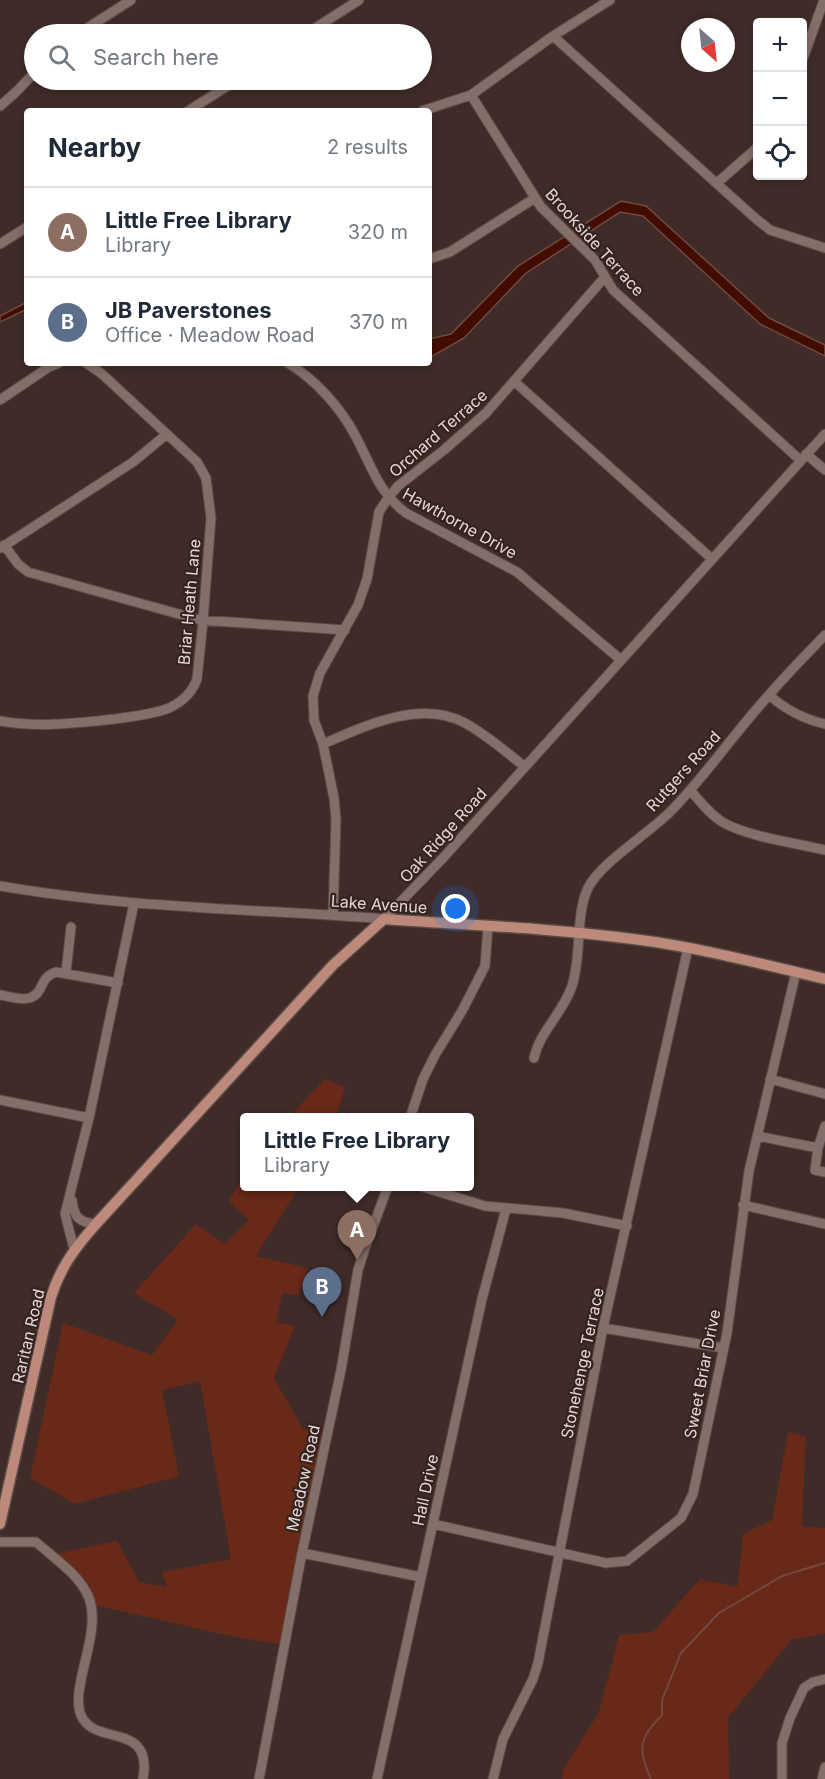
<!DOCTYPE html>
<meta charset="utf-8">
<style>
:root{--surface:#fff;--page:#f2f2f3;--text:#1f2937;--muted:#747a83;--line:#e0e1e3;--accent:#387184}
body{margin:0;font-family:Inter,sans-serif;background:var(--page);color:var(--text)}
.controls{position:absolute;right:18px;top:18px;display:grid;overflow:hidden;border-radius:6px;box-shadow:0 3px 9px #0003}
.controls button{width:54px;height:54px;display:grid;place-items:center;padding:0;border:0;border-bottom:2px solid var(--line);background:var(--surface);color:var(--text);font:30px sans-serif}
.compass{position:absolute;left:681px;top:18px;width:54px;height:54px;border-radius:50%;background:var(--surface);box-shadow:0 3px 9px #0003;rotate:153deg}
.you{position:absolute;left:456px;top:909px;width:21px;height:21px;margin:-15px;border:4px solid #fff;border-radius:50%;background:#1a73e8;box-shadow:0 0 0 9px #1a73e833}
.badge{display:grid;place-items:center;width:39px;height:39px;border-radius:50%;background:var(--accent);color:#fff;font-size:20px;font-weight:700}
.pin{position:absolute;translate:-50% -50px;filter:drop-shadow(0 2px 3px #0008)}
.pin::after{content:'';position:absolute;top:32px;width:21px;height:18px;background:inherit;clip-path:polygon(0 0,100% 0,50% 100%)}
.popup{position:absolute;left:240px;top:1113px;width:234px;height:78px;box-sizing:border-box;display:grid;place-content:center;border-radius:6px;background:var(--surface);filter:drop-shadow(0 2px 4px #0005);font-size:20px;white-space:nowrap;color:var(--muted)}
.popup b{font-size:22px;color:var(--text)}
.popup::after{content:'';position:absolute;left:50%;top:100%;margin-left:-12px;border:12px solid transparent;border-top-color:var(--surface)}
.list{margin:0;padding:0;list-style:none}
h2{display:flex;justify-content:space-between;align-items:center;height:78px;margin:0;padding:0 24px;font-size:26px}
h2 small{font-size:20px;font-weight:400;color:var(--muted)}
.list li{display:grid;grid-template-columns:39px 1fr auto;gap:18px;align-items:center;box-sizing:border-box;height:90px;padding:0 24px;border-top:2px solid var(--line)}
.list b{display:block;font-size:22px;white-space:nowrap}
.list p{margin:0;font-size:20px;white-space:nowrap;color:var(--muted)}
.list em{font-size:20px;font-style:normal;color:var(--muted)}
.icon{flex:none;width:33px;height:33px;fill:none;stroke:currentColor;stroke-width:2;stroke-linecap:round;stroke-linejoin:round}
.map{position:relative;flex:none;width:825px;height:1779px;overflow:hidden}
.search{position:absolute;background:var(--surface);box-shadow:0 3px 9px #0003;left:24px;top:24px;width:408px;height:66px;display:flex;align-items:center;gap:15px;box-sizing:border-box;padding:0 21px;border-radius:33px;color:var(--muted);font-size:22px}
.panel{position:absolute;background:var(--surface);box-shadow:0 3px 9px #0003;left:24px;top:108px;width:408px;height:258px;border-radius:6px}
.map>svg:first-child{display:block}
</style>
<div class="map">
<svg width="825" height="1779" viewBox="0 0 825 1779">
<rect width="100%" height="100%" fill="#3f2c28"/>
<path fill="#682919" d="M325 1079 345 1087 336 1117H289Z
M244 1175V1186L299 1187 256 1256 307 1268 299 1295 282 1293 277 1322 295 1326 274 1378 303 1429 326 1437 283 1645 226 1635 95 1605 50 1555 117 1541 139 1582 167 1587 162 1572 231 1559 200 1381 162 1390 179 1476 75 1504 30 1478 63 1323 152 1355 178 1320 134 1293 196 1224 225 1244 249 1220 229 1201Z
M788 1432 806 1436 802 1526 825 1528V1633L791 1640 728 1718 729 1779H562L563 1770 599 1712 619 1635 653 1632 700 1579 737 1587 743 1534 772 1520Z"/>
<path fill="#420c01" stroke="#724940" stroke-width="1.5" d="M621 201 646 206 769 318 825 345V356L760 324 643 216 620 212 526 273 464 338 429 358V339L451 334 518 266Z
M27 302V309L0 322V316Z"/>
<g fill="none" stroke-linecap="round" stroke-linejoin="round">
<path stroke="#724940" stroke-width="2" d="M651 1779C637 1749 639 1738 662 1715V1700L681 1653 719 1613 782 1576 825 1563"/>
<g stroke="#5a4b47" stroke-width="11">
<path id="minor" d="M78 34 131 0
M306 34 359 0
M553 36 755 218 770 230 825 248
M802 61 824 0
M471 95 541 207 595 260 613 290 800 460
M0 106 16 92 34 73
M188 111 237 80
M422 111 471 95 553 36 610 0
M717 183 758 147
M0 244 27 227
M429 259 450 252 535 198
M288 363C316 380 341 408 356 437 372 467 378 492 406 513L517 572 621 660
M515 382 712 559
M0 400 49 367 59 363
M806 454 825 470
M4 545 18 564 28 572 200 620 345 630
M1 548 133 462 167 434
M769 695C786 710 803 719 825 724
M0 721C38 728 77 723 115 719 133 716 152 715 169 708 182 702 192 693 197 679L203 621 211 518 206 478 197 462 102 374 86 363
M323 744C365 726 420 699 465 723 487 735 506 752 525 767
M690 790C700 801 710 815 724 823 750 837 795 843 825 850
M0 886C127 908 256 909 384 919L443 858 825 434
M333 915 336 820 334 798 323 744 314 720 313 696 320 673 358 605 367 579 379 512 388 498 398 486 444 450 486 413 604 278
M66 972 71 927
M0 995C14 997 32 1005 40 989 45 979 46 976 56 972L118 983
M534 1058C540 1031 563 1013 572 986 582 956 575 915 588 888 600 863 651 832 672 810 707 774 735 732 769 695 787 674 806 655 825 635
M770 1079 825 1094
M0 1100 89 1118
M410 1118 423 1079 435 1055 462 1011 485 966 488 927
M825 1126 818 1148 815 1170 825 1172
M757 1136 818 1148
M420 1186 485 1206 563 1213 627 1226
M72 1200C74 1217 78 1222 96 1224
M743 1205 825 1224
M74 1249 65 1214 89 1118 134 903
M603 1328 723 1348
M433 1524 606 1563 627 1561 681 1518 693 1494 727 1333 749 1171 796 972
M0 1542H36C54 1558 80 1575 89 1598 103 1635 66 1693 83 1719 99 1745 153 1723 143 1779
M302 1553 421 1577
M259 1779 302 1553 341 1370 358 1270 364 1251 388 1186
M377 1779 482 1299 506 1209
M493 1779 503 1739 533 1679 538 1663 603 1328 688 948
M782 1779V1743L790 1718 804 1688 813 1682 825 1679
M822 1779 825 1767"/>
</g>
<g stroke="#5a4b47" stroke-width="13">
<path id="major" d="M0 1524 51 1297C61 1266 75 1248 96 1224L333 965 384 919C467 925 551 928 633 939 698 947 762 964 825 979"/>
</g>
<use href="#minor" stroke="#836e68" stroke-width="9"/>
<use href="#major" stroke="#bd897b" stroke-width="10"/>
</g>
<g text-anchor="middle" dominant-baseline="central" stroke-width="4.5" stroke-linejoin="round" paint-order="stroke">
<g font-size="16" fill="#e3d7d3" stroke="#34231e">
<text transform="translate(595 242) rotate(48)">Brookside Terrace</text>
<text transform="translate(438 433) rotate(-41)">Orchard Terrace</text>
<text transform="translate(460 523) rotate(29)">Hawthorne Drive</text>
<text transform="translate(189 602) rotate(-85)">Briar Heath Lane</text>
<text transform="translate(683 771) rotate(-48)">Rutgers Road</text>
<text transform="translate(443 835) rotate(-48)">Oak Ridge Road</text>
<text transform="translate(379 904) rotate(4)">Lake Avenue</text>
<text transform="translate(28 1336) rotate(-77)">Raritan Road</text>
<text transform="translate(582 1363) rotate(-78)">Stonehenge Terrace</text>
<text transform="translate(702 1374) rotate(-79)">Sweet Briar Drive</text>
<text transform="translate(303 1478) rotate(-78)">Meadow Road</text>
<text transform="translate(425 1490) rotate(-78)">Hall Drive</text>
</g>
</g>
</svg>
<div class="controls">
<button>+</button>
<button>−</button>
<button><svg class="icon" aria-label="locate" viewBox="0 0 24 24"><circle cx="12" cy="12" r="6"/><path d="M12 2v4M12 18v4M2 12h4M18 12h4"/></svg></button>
</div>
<svg class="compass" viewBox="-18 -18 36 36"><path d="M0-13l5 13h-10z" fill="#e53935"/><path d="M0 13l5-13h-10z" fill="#747a83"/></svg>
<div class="you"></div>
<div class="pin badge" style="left:357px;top:1260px;background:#8d6e63">A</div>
<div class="popup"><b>Little Free Library</b>Library</div>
<div class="pin badge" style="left:322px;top:1317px;background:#5c6f8a">B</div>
<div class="search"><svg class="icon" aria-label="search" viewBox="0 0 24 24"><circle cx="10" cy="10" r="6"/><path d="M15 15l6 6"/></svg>Search here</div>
<section class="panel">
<h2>Nearby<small>2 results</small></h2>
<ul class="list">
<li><span class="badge" style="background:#8d6e63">A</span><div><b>Little Free Library</b><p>Library</p></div><em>320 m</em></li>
<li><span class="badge" style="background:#5c6f8a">B</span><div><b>JB Paverstones</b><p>Office · Meadow Road</p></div><em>370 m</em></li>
</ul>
</section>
</div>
